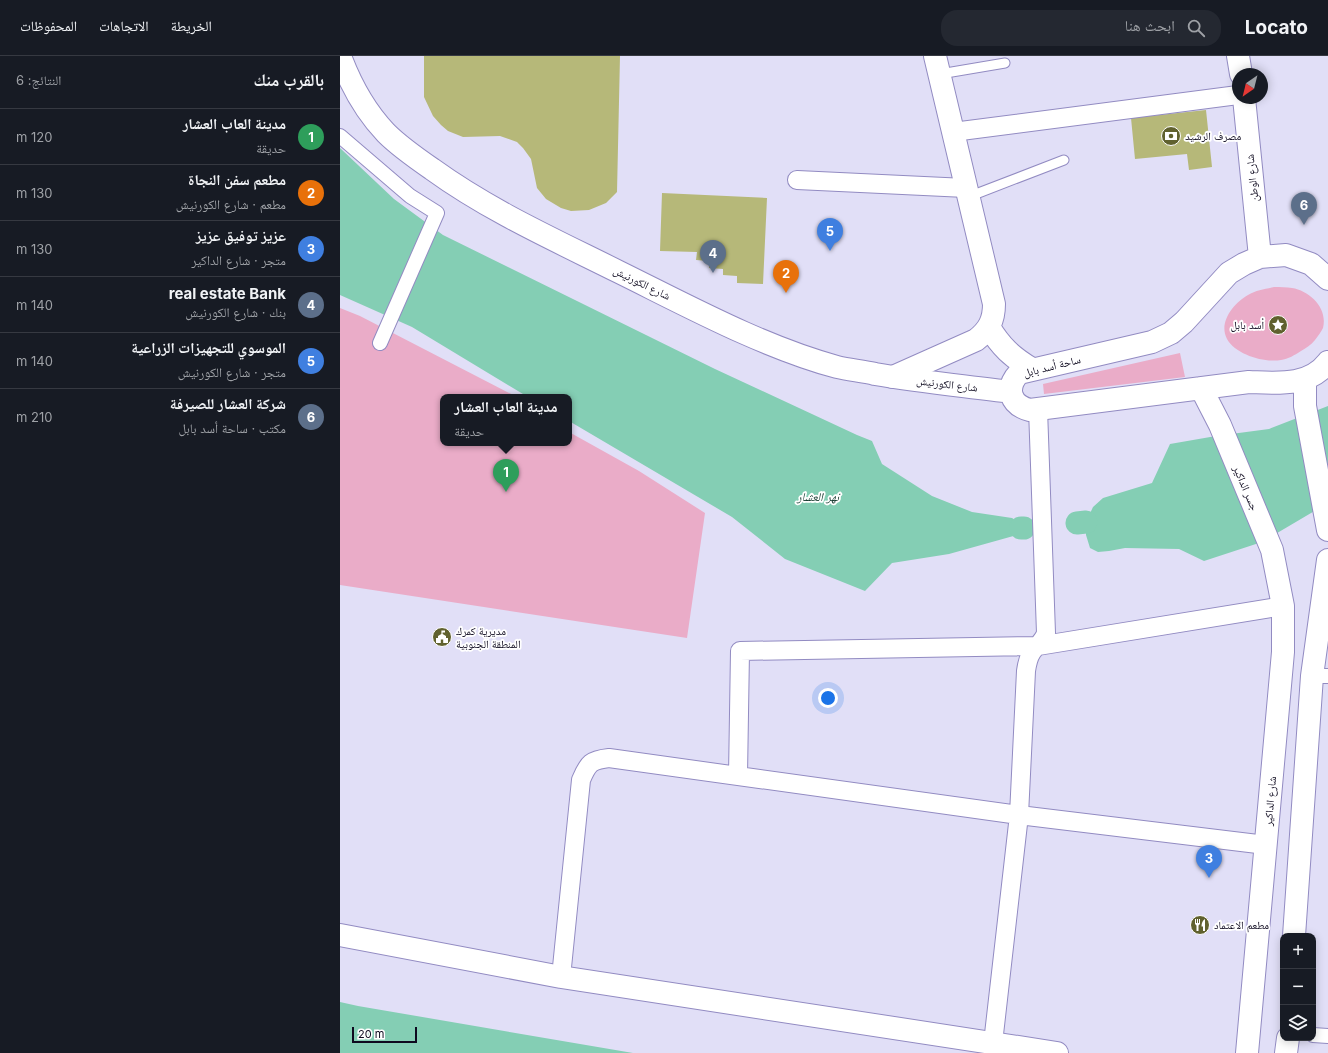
<!DOCTYPE html>
<html lang="ar">
<meta charset="utf-8">
<style>
:root{--surface:#171b24;--page:#242831;--text:#f1f3f6;--muted:#9ea1a6;--line:#363941;--accent:#b0b19c}
body{margin:0;font-family:Inter,"Noto Naskh Arabic",sans-serif;background:var(--page);color:var(--text);direction:rtl}
.controls{position:absolute;right:12px;bottom:12px;display:grid;overflow:hidden;border-radius:8px;box-shadow:0 2px 10px #0003}
.controls button{width:36px;height:36px;display:grid;place-items:center;padding:0;border:0;border-bottom:1px solid var(--line);background:var(--surface);color:var(--text);font:20px sans-serif}
.compass{position:absolute;left:892px;top:12px;width:36px;height:36px;border-radius:50%;background:var(--surface);box-shadow:0 2px 10px #0003;rotate:215deg}
.scale{position:absolute;left:12px;bottom:10px;width:65px;box-sizing:border-box;padding-left:4px;border:2px solid #0e0a1f;border-top:0;font-size:11px;line-height:14px;white-space:nowrap;color:#0e0a1f;-webkit-text-stroke:3px #fff;paint-order:stroke}
.you{position:absolute;left:488px;top:642px;width:14px;height:14px;margin:-10px;border:3px solid #fff;border-radius:50%;background:#1a73e8;box-shadow:0 0 0 6px #1a73e833}
.badge{display:grid;place-items:center;width:26px;height:26px;border-radius:50%;background:var(--accent);color:#fff;font-size:13px;font-weight:700}
.pin{position:absolute;translate:-50% -33px;filter:drop-shadow(0 1px 2px #0008)}
.pin::after{content:'';position:absolute;top:21px;width:14px;height:12px;background:inherit;clip-path:polygon(0 0,100% 0,50% 100%)}
.popup{position:absolute;left:100px;top:338px;width:132px;height:52px;box-sizing:border-box;display:grid;place-content:center;border-radius:8px;background:var(--surface);filter:drop-shadow(0 1px 3px #0005);font-size:13px;white-space:nowrap;color:var(--muted)}
.popup b{font-size:15px;color:var(--text)}
.popup::after{content:'';position:absolute;left:50%;top:100%;margin-left:-8px;border:8px solid transparent;border-top-color:var(--surface)}
.list{margin:0;padding:0;list-style:none}
h2{display:flex;justify-content:space-between;align-items:center;height:52px;margin:0;padding:0 16px;font-size:17px}
h2 small{font-size:13px;font-weight:400;color:var(--muted)}
.list li{display:grid;grid-template-columns:26px 1fr auto;gap:12px;align-items:center;box-sizing:border-box;height:56px;padding:0 16px;border-top:1px solid var(--line)}
.list b{display:block;font-size:15px;white-space:nowrap}
.list p{margin:0;font-size:13px;white-space:nowrap;color:var(--muted)}
.list em{font-size:13px;font-style:normal;color:var(--muted)}
.icon{flex:none;width:22px;height:22px;fill:none;stroke:currentColor;stroke-width:2;stroke-linecap:round;stroke-linejoin:round}
.map{position:relative;flex:none;width:988px;height:997px;overflow:hidden;direction:ltr}
header{display:flex;align-items:center;gap:24px;box-sizing:border-box;height:56px;padding:0 20px;background:var(--surface);border-bottom:1px solid var(--line)}
header strong{font-size:19px}
nav{display:flex;gap:22px;margin-inline-start:auto;font-size:14px}
.search{width:280px;height:36px;background:var(--page);display:flex;align-items:center;gap:10px;box-sizing:border-box;padding:0 14px;border-radius:16px;color:var(--muted);font-size:15px}
main{display:flex}
aside{flex:1;background:var(--surface)}
.map>svg:first-child{display:block}
</style>
<header>
<strong>Locato</strong>
<div class="search"><svg class="icon" aria-label="search" viewBox="0 0 24 24"><circle cx="10" cy="10" r="6"/><path d="M15 15l6 6"/></svg>ابحث هنا</div>
<nav><a>الخريطة</a><a>الاتجاهات</a><a>المحفوظات</a></nav>
</header>
<main>
<div class="map">
<svg width="988" height="997" viewBox="0 0 988 997">
<rect width="100%" height="100%" fill="#e1dff7"/>
<path fill="#eaacc8" d="M934 231C940 231 947 231 952 232 970 235 988 252 983 272 981 276 978 280 975 284 971 289 966 292 961 295 955 299 948 303 941 304 925 307 896 299 887 283 878 266 894 247 908 239 916 234 925 233 934 231Z
M0 252 20 260 177 341H103V387H229V376L299 415 365 457 347 582 0 529Z
M840 297 845 321 704 338 703 328Z"/>
<path fill="#84ceb4" d="M0 92 54 143 103 179 375 313 517 379 532 385 542 408 592 440 632 456 672 462 680 467 681 472 680 476 677 479 609 498 552 507 525 535 445 503 392 461 229 365V341H188L72 271 0 239Z
M988 350V447L922 486 864 505 839 493 785 492 769 495 758 496 750 492 746 479V466L753 451 763 442 812 427 830 388 876 380 929 373Z
M0 946 18 950 293 997H0Z"/>
<g fill="none" stroke-linecap="round" stroke-linejoin="round">
<path stroke="#84ceb4" stroke-width="23" d="M737 467 746 466
M681 472H684"/>
</g>
<path fill="#b6b879" d="M84 0H280L277 136 266 147 249 154 231 155 221 152 206 143 197 132 191 103 183 92 177 86 160 80 123 81 108 75 101 69 93 60 84 41Z
M866 54 872 111 849 114 847 98 795 103 791 62Z
M322 137 427 142 423 228 397 227V220L383 219V213L369 212V205L356 204 357 196 320 195Z"/>
<g fill="none" stroke-linecap="round" stroke-linejoin="round">
<g stroke="#928bc2" stroke-width="11">
<path id="service" d="M600 18 665 7
M628 141 724 104"/>
</g>
<g stroke="#928bc2" stroke-width="16">
<path id="pedestrian" d="M0 80 70 140 97 157 40 287
M972 620H988
M973 979 988 980"/>
</g>
<g stroke="#928bc2" stroke-width="20">
<path id="minor" d="M613 76 898 39
M457 124 626 132
M398 720 400 595 698 590 943 550
M221 921 241 724C248 707 251 704 269 702L679 759 926 789
M653 987 679 759 686 615C687 608 688 602 692 596 697 589 703 586 706 577L698 353"/>
</g>
<g stroke="#928bc2" stroke-width="24">
<path id="tertiary" d="M649 271C661 291 672 301 692 313
M553 321 636 284C649 274 654 264 654 248L595 0
M0 879 221 921 717 997"/>
</g>
<g stroke="#928bc2" stroke-width="24">
<path id="secondary" d="M0 0C10 27 26 56 46 77 59 90 76 102 92 113 150 155 215 184 279 216 348 250 423 291 497 311 509 314 523 315 535 318 580 326 626 330 671 336
M898 0 901 18
M904 42 920 201
M988 223 971 208 946 199 920 201 904 208 889 217 844 266 831 277 812 286 679 317C665 332 670 349 690 354L909 326C937 327 969 331 988 306
M965 323V350L988 474
M861 332 880 369 932 494 943 550V596L907 997
M954 880 972 620 988 504
M946 997 948 982"/>
</g>
<use href="#service" stroke="#fff" stroke-width="9"/>
<use href="#pedestrian" stroke="#fff" stroke-width="14"/>
<use href="#minor" stroke="#fff" stroke-width="18"/>
<use href="#tertiary" stroke="#fff" stroke-width="22"/>
<use href="#secondary" stroke="#fff" stroke-width="22"/>
</g>
<defs>
<g id="bank-disc" transform="scale(1)"><circle r="9.5" fill="#60612e" stroke="#fff"/><path d="M-6-4H6V4H-6ZM0-2.3a2.3 2.3 0 1 0 0 4.6a2.3 2.3 0 1 0 0-4.6Z" fill="#fff"/></g>
<g id="sight-disc" transform="scale(1)"><circle r="9.5" fill="#60612e" stroke="#fff"/><path d="M0-6L1.8-2.2L6-1.7L2.9 1.2L3.7 5.4L0 3.3L-3.7 5.4L-2.9 1.2L-6-1.7L-1.8-2.2Z" fill="#fff"/></g>
<g id="civic-disc" transform="scale(1)"><circle r="9.5" fill="#60612e" stroke="#fff"/><path d="M-.6-6.5H3V-4.5H.6V-3L4-1V1h2V6H-6V1h2V-1L-.6-3ZM-1.2 2.5V6h2.4V2.5Z" fill="#fff"/></g>
<g id="restaurant-disc" transform="scale(1)"><circle r="9.5" fill="#60612e" stroke="#fff"/><path d="M-5-6h1v4h1v-4h1v4h1v-4h1v5L-1.5 .5V6h-2V.5L-5-1ZM5-6V6H3V1.5H1.5Q1.5-4 5-6Z" fill="#fff"/></g>
</defs>
<g fill-rule="evenodd">
<use href="#bank-disc" x="831" y="80"/>
<use href="#sight-disc" x="938" y="269"/>
<use href="#civic-disc" x="102" y="581"/>
<use href="#restaurant-disc" x="860" y="869"/>
</g>
<g text-anchor="middle" dominant-baseline="central" stroke-width="3.5" stroke-linejoin="round" paint-order="stroke">
<g font-size="11" fill="#0e0a1f" stroke="#fff" text-anchor="start">
<text x="845" y="80">مصرف الرشيد</text>
<text x="924" y="269" text-anchor="end">أسد بابل</text>
<text x="116" y="575">مديرية كمرك<tspan x="116" dy="13">المنطقة الجنوبية</tspan></text>
<text x="874" y="869">مطعم الاعتماد</text>
</g>
<g font-size="11" fill="#0e0a1f" stroke="#fff">
<text transform="translate(912 122) rotate(-96)">شارع الوطن</text>
<text transform="translate(302 227) rotate(26)">شارع الكورنيش</text>
<text transform="translate(712 310) rotate(-14)">ساحة أسد بابل</text>
<text transform="translate(607 328) rotate(7)">شارع الكورنيش</text>
<text transform="translate(906 432) rotate(67)">جسر الداكير</text>
<text transform="translate(930 745) rotate(-85)">شارع الداكير</text>
</g>
<g font-size="12" font-style="italic" fill="#193c31" stroke="#fff">
<text x="478" y="440">نهر العشار</text>
</g>
</g>
</svg>
<div class="controls">
<button>+</button>
<button>−</button>
<button><svg class="icon" aria-label="layers" viewBox="0 0 24 24"><path d="M12 4l9 5-9 5-9-5zM3 14l9 5 9-5"/></svg></button>
</div>
<svg class="compass" viewBox="-18 -18 36 36"><path d="M0-13l5 13h-10z" fill="#e53935"/><path d="M0 13l5-13h-10z" fill="#9ea1a6"/></svg>
<div class="scale">20 m</div>
<div class="you"></div>
<div class="pin badge" style="left:166px;top:436px;background:#2e9e5b">1</div>
<div class="popup"><b>مدينة العاب العشار</b>حديقة</div>
<div class="pin badge" style="left:446px;top:237px;background:#e8710a">2</div>
<div class="pin badge" style="left:869px;top:822px;background:#3f7fe0">3</div>
<div class="pin badge" style="left:373px;top:217px;background:#5c6f8a">4</div>
<div class="pin badge" style="left:490px;top:195px;background:#3f7fe0">5</div>
<div class="pin badge" style="left:964px;top:169px;background:#5c6f8a">6</div>
</div>
<aside>
<h2>بالقرب منك<small>النتائج: 6</small></h2>
<ul class="list">
<li><span class="badge" style="background:#2e9e5b">1</span><div><b>مدينة العاب العشار</b><p>حديقة</p></div><em>120 m</em></li>
<li><span class="badge" style="background:#e8710a">2</span><div><b>مطعم سفن النجاة</b><p>مطعم · شارع الكورنيش</p></div><em>130 m</em></li>
<li><span class="badge" style="background:#3f7fe0">3</span><div><b>عزيز توفيق عزيز</b><p>متجر · شارع الداكير</p></div><em>130 m</em></li>
<li><span class="badge" style="background:#5c6f8a">4</span><div><b>real estate Bank</b><p>بنك · شارع الكورنيش</p></div><em>140 m</em></li>
<li><span class="badge" style="background:#3f7fe0">5</span><div><b>الموسوي للتجهيزات الزراعية</b><p>متجر · شارع الكورنيش</p></div><em>140 m</em></li>
<li><span class="badge" style="background:#5c6f8a">6</span><div><b>شركة العشار للصيرفة</b><p>مكتب · ساحة أسد بابل</p></div><em>210 m</em></li>
</ul>
</aside>
</main>
